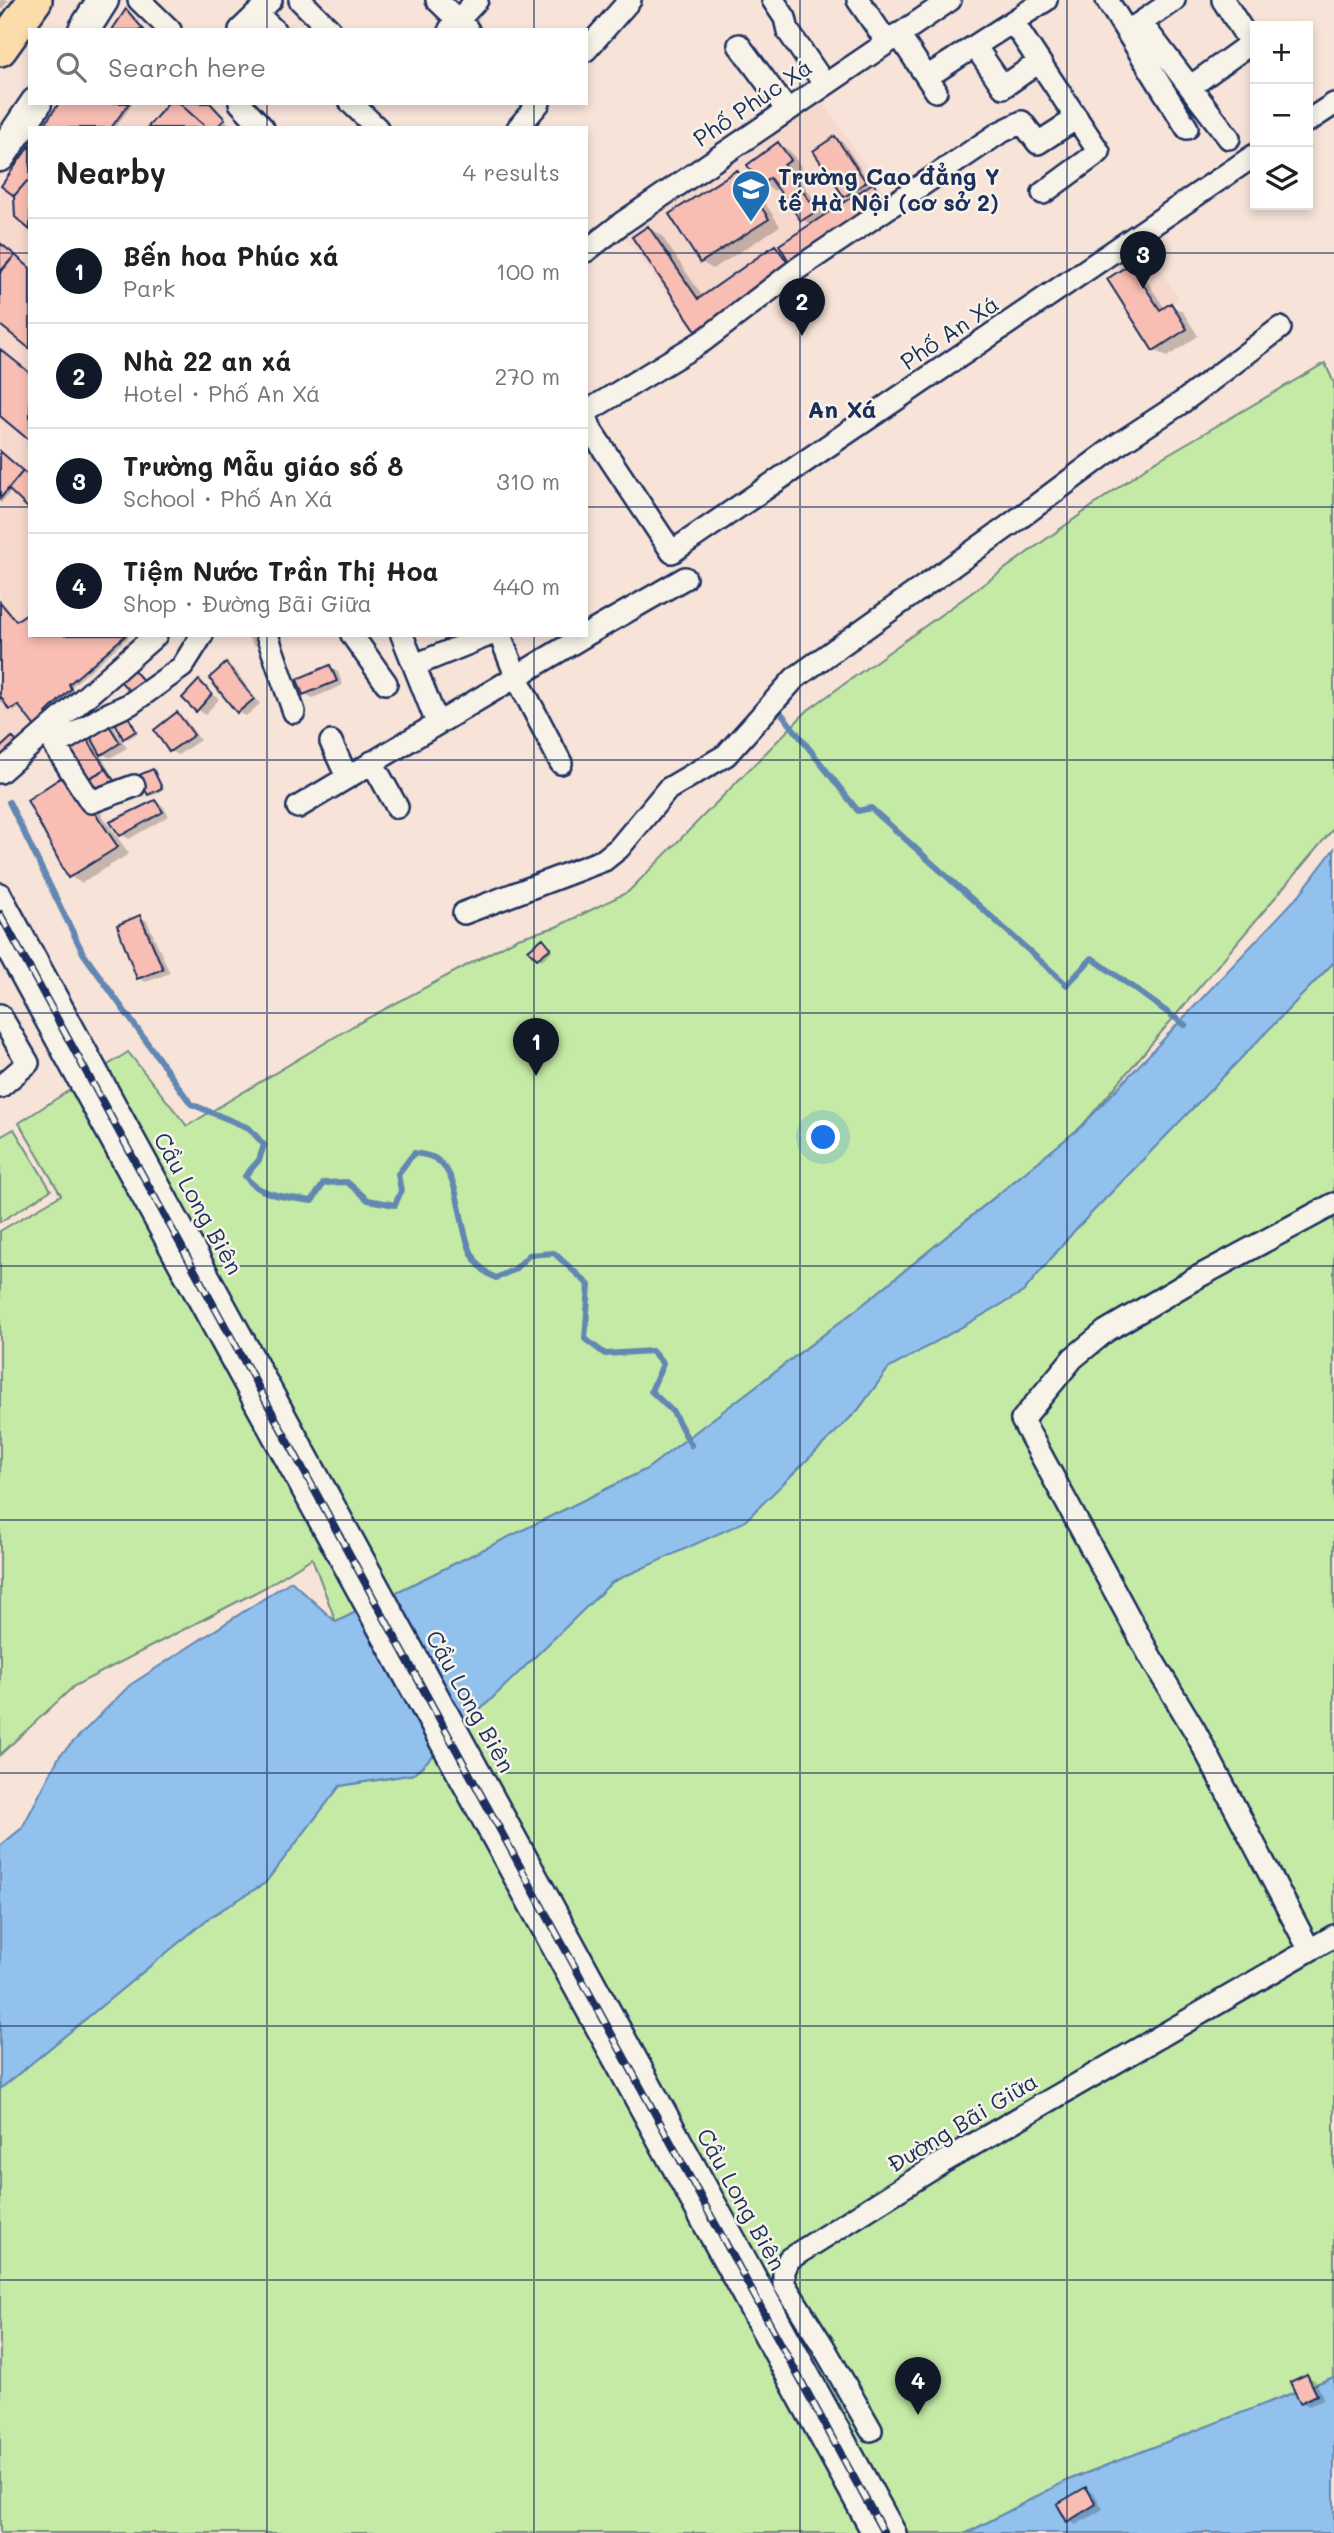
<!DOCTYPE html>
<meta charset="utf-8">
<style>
:root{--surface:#fff;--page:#f6f6f6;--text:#202124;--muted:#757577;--line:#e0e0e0;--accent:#111827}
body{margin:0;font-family:Mali,sans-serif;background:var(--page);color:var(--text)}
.controls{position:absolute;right:21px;top:21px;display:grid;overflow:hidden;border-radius:0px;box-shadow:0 4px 10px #0003}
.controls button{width:63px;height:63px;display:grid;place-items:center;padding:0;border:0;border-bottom:2px solid var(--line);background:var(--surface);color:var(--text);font:35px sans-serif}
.you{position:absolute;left:824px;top:1138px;width:24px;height:24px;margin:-18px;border:5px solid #fff;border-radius:50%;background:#1a73e8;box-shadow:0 0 0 10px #1a73e833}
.badge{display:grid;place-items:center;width:46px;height:46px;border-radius:50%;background:var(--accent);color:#fff;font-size:23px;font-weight:700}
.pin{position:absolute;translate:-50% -58px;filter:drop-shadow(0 2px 4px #0008)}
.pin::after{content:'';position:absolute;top:37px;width:24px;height:21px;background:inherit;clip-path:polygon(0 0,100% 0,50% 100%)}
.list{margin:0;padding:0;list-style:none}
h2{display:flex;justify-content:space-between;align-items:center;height:91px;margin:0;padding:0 28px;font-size:30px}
h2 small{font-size:23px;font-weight:400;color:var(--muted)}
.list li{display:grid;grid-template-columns:46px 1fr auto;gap:21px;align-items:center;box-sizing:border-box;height:105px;padding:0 28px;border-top:2px solid var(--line)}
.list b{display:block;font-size:26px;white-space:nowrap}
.list p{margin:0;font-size:23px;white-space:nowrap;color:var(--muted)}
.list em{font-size:23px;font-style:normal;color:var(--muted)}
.icon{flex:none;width:38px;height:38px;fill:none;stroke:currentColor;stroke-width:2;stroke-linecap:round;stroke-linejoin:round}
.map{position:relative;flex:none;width:1334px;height:2533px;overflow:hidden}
.search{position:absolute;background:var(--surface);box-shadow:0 4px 10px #0003;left:28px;top:28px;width:560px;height:77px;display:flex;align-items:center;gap:18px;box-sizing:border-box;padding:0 24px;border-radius:0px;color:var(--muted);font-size:26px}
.panel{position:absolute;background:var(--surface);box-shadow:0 4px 10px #0003;left:28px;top:126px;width:560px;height:511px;border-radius:0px}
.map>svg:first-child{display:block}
</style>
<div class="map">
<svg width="1334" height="2533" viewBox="0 0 1334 2533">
<rect width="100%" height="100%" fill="#f7e3d8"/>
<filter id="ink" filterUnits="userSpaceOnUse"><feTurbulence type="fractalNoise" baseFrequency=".0143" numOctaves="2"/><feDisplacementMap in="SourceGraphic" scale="14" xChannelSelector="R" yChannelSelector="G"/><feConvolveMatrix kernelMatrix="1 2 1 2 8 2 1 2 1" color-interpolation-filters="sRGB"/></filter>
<g filter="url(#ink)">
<path fill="#f7d8cd" d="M822 99 890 204 696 333 624 237 659 209Z
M59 103H210L232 128H42Z
M30 145V635H126L69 684 71 689 46 713 48 717 0 762V187Z
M1140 238 1179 298 1171 303 1187 329 1153 351 1107 279 1129 264 1121 250Z"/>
<path fill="#c4eaa5" stroke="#708c82" stroke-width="2" d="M1325 363 1334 383V828L1082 1126 860 1307 647 1469 336 1622 312 1558 264 1588 74 1686 0 1755V1231L61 1195 19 1123 128 1052 187 1126 353 1026 518 938 556 927 628 892 808 710 1151 464Z
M1334 962V2377L1066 2481 967 2533H0V2089L210 1917 265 1883 340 1786 414 1774 612 1582 744 1521 858 1410 888 1369 1023 1292 1074 1231Z
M14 1129 51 1190 0 1222V1137Z"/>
<path fill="#91c1ec" stroke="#6287b3" stroke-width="2" d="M1334 849V962L1074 1231 1023 1292 888 1369 858 1410 744 1522 612 1582 414 1774 340 1786 265 1883 210 1917 0 2089V1846L22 1828 60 1755 130 1685 291 1581 336 1622 647 1469 860 1307 1082 1126 1299 895Z
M1334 2377V2533H967L1066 2481Z"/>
<path fill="#0003" d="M0 0H9L0 11Z
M62 103H133L115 128H44Z
M170 103H212L232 128H149Z
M835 138 843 142 872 186 885 192 898 210 710 338 698 331 648 228 661 235 703 297 775 247 786 253 812 225 803 220 779 187 774 191 762 184 778 144 790 151 802 168 795 173 826 216 852 199 845 195Z
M737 172 749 179 780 226 713 269 701 262Z
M1130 266 1142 273 1165 309 1171 305 1183 312 1198 336 1167 357 1154 350 1109 280Z
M0 452 30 477V507L12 490 0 504Z
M0 602 30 635H131L71 687 74 691 48 715 51 719 21 707 14 711 4 699 0 702Z
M246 635H263L266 641 254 646Z
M226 665 234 669 260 704 246 716 238 712 211 678Z
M330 667 338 672 343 685 313 698 305 694Z
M199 683 219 699 205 715 185 698Z
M128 714 138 733 128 739 125 737Z
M178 715 185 719 200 740 178 755 170 751Z
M105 721 113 726 127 748 110 758 98 751 117 784 85 790 129 854 81 883 69 876 68 775 83 735 96 743Z
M153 771 156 773 164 789 152 796 149 794Z
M155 802 163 806 169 816 129 839 121 834Z
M140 917 147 921 170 973 146 982 138 978Z
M543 940 553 950 542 960 538 958Z
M1307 2376 1315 2380 1324 2399 1309 2406 1301 2402Z
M1086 2489 1094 2493 1103 2509 1076 2525 1069 2521Z"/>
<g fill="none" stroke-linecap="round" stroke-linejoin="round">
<path stroke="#6287b3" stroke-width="6" d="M782 714 858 811 871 808 1067 985 1092 958 1185 1025
M9 802 83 953 191 1104 249 1128 264 1145 259 1160 245 1176C260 1197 288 1197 312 1201L324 1183 347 1182 368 1200 395 1205 401 1191 398 1174 414 1153C421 1154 430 1155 436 1159 471 1183 450 1258 496 1278L515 1269 529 1255 554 1253 589 1285 585 1339 605 1354 652 1351 663 1364 651 1391 673 1412 691 1445"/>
</g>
<path fill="#f8beb3" stroke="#1b2f5e" stroke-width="2" d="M126 9 144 30H112Z
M59 103H129L111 128H42Z
M168 103H179L207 128H147Z
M179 103H210L225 119 216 128H207Z
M835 136 866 182 844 197 813 151Z
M778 142 791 160 784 165 817 211 801 221 770 178 761 185 747 165Z
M30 145V183L27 181 14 196 1 186Z
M737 170 769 219 700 263 669 214Z
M27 181 30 183V230L15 217 14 196Z
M873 183 887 203 792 266 779 245Z
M648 226 698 299 775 245 791 267 697 332 632 237Z
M0 243 15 255 0 272Z
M15 255 30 268V349L0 325V273Z
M1130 264 1160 310 1171 303 1187 329 1153 351 1107 279Z
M0 349 30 373V441L0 416Z
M0 451 23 471 0 499Z
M23 471 30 477 29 509 8 489Z
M0 602 16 621 30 611V635H126L69 684 71 689 46 713 48 717 36 728 18 705 9 710 1 697 0 698Z
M226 663 254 699 237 713 209 678Z
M330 665 337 681 303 695 297 679Z
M133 669 146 684 133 695 120 681Z
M199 680 212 694 196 712 182 698Z
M125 710 136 731 123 739 112 716Z
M177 712 194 735 169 752 154 730Z
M105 719 120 743 101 755 87 730Z
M83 733 106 769 82 782 60 747Z
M12 737 19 744 0 762V748Z
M106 769 115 782 91 795 82 782Z
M153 769 162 788 148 795 137 776Z
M68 773 118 847 68 878 27 800Z
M155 800 163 812 120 836 110 822Z
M140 915 163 969 137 979 117 925Z
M543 938 551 948 537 959 528 950Z
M1307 2374 1317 2395 1300 2403 1290 2382Z
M1086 2487 1096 2504 1067 2522 1057 2504Z"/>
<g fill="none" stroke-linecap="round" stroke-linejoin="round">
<g stroke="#1b2f5e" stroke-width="26">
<path id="street" d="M139 0 170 30
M300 0 330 30
M437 0 468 30
M773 0 785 18 788 31 825 85
M858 0 887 42
M1107 0 1127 32 1174 0
M1223 0 1255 50
M257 14 274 30
M1013 22 1099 152 1043 193
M1141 23 1229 138
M450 29 477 0
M240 30 271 0
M1127 32 1187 128
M898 34 936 91
M739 45 787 110
M975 46 1003 87 1039 62
M586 50 630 0
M927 77 1046 0
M1190 87 1251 43
M240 103 263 128
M351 103 377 128
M1308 121 1334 104
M518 128 539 103
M586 251 622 223 950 0
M586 412 703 341 797 269 999 133 1022 122 1038 143 1077 118
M586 417 592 432 672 552 1255 155
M267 635 294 712
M352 635 386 683
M402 635 437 723
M500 635 516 676 561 763
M586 635 685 578
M415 665 489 635
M331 742 347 777
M372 762 397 807
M0 772 156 635
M134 786 91 802 55 746 104 716 130 704 182 667 202 635
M298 807 586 635
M0 894 895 2533
M464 913 604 860 619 848 668 789 726 755 795 678 1010 525 1120 443 1181 403 1280 328
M0 936 873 2533
M0 1015 28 1063 0 1087
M1309 1949 1195 1731 1151 1658 1022 1420 1073 1358 1106 1331 1196 1278 1334 1204
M871 2430 823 2346 784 2284V2271L789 2259 943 2162 1334 1936"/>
</g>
<g stroke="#1b2f5e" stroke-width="35">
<path id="secondary" d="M84 30 103 0
M0 156 36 103"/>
</g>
<g stroke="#1b2f5e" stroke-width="38">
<path id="primary" d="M0 49 35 0"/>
</g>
<use href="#street" stroke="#f7f3e8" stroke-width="21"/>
<use href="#secondary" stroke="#f7f3e8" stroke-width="30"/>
<use href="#primary" stroke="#fddcac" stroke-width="33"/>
<g stroke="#1b2f5e" stroke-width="8">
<path id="rail" d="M0 914 884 2533"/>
</g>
<use href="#rail" stroke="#f7f3e8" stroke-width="5" stroke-dasharray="16" stroke-linecap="butt"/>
</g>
</g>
<path fill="none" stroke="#1b2f5e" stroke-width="2" stroke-opacity="0.55" d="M267 0V30M534 0V30M800 0V2533M1067 0V2533M267 103V128M534 103V128M0 253H30M586 253H1334M0 507H30M586 507H1334M267 635V2533M534 635V2533M0 760H1334M0 1013H1334M0 1266H1334M0 1520H1334M0 1773H1334M0 2026H1334M0 2280H1334"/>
<defs>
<g id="university-pin" transform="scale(2.0125)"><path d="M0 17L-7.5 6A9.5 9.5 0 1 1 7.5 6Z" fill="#1f6fb2" stroke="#f7f3e8"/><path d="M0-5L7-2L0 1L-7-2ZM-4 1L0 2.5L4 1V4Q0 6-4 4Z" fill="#fff"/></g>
</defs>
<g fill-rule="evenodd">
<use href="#university-pin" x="751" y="189"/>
</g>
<g text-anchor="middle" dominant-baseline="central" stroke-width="5" stroke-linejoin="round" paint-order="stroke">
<g font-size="23" fill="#1b2f5e" stroke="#f7f3e8">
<text transform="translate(752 102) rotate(-34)">Phố Phúc Xá</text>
<text transform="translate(949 332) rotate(-34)">Phố An Xá</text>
<text transform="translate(199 1203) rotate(61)">Cầu Long Biên</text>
<text transform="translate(471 1701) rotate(61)">Cầu Long Biên</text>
<text transform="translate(962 2122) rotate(-31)">Đường Bãi Giữa</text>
<text transform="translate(742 2199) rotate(61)">Cầu Long Biên</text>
</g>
<g font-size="23" font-weight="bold" fill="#1b2f5e" stroke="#f7f3e8" text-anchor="start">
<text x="778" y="176">Trường Cao đẳng Y<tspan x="778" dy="26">tế Hà Nội (cơ sở 2)</tspan></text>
</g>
<g font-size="24" font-weight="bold" fill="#1b2f5e" stroke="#f7f3e8">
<text x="842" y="408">An Xá</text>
</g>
</g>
</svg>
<div class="controls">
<button>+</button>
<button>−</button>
<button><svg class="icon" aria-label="layers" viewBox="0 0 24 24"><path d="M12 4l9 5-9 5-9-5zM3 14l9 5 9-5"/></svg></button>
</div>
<div class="you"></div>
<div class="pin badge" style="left:536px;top:1076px">1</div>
<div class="pin badge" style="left:802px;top:336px">2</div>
<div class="pin badge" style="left:1143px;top:289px">3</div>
<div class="pin badge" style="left:918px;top:2415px">4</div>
<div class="search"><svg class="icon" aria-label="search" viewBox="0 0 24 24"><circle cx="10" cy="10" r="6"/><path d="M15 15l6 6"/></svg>Search here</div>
<section class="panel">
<h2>Nearby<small>4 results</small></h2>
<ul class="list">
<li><span class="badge">1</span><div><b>Bến hoa Phúc xá</b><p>Park</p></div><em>100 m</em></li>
<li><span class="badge">2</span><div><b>Nhà 22 an xá</b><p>Hotel · Phố An Xá</p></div><em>270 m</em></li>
<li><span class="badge">3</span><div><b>Trường Mẫu giáo số 8</b><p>School · Phố An Xá</p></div><em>310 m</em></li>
<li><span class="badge">4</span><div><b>Tiệm Nước Trần Thị Hoa</b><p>Shop · Đường Bãi Giữa</p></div><em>440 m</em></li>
</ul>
</section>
</div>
